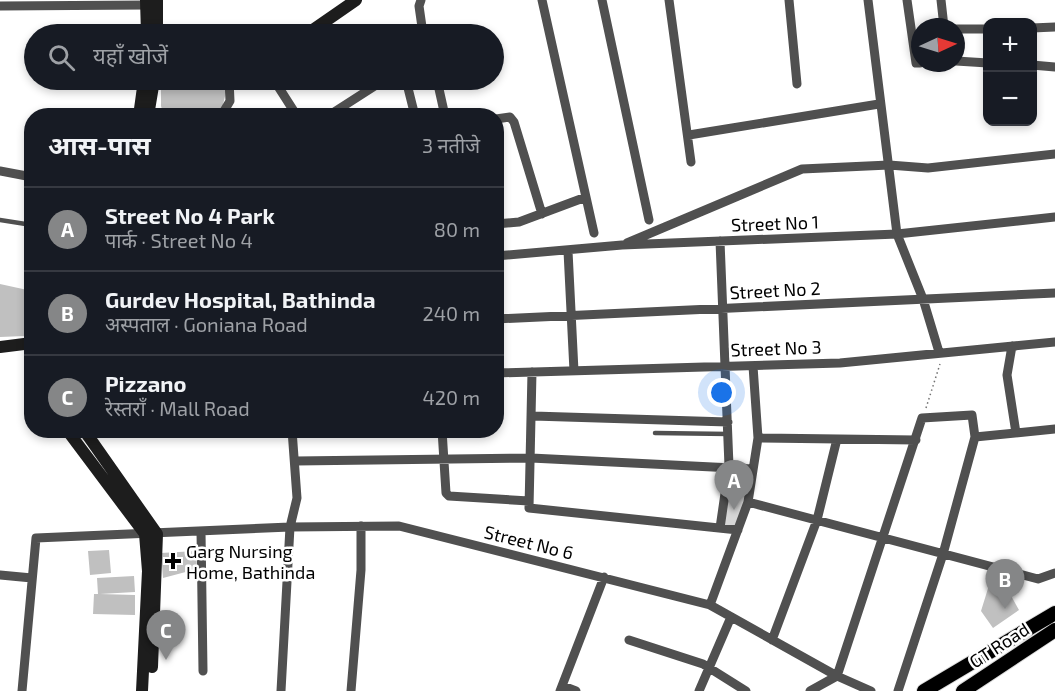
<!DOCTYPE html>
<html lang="hi">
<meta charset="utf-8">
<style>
:root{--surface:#171b24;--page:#20242c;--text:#f1f3f6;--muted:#9ea1a6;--line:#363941;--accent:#858687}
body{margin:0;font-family:"Exo 2","Noto Sans Devanagari",sans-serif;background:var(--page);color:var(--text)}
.controls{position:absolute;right:18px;top:18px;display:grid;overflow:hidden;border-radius:12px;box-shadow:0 3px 9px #0003}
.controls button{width:54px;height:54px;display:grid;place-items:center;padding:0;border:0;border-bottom:2px solid var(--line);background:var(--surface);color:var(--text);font:30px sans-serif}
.compass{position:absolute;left:911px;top:18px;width:54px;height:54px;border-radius:50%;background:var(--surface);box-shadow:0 3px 9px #0003;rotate:86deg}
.you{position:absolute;left:722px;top:393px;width:21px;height:21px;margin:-15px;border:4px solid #fff;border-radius:50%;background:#1a73e8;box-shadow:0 0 0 9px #1a73e833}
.badge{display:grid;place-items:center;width:39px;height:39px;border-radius:50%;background:var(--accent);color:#fff;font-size:20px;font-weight:700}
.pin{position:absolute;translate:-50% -50px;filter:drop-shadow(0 2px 3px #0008)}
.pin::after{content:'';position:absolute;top:32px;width:21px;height:18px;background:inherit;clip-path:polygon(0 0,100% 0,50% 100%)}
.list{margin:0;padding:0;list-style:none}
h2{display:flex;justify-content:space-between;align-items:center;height:78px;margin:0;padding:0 24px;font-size:26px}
h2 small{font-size:20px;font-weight:400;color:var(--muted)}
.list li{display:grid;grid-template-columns:39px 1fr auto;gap:18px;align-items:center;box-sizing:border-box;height:84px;padding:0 24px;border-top:2px solid var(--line)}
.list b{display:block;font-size:22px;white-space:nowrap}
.list p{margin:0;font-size:20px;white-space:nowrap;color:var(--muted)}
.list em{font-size:20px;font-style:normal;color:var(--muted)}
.icon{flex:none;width:33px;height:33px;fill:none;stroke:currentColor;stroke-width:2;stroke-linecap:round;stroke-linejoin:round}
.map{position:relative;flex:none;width:1055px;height:691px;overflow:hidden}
.search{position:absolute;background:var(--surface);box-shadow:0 3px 9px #0003;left:24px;top:24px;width:480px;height:66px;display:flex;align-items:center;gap:15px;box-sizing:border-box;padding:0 21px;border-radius:33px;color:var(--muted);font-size:22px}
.panel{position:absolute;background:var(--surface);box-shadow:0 3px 9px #0003;left:24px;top:108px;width:480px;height:330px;border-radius:24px}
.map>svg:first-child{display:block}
</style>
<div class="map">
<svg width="1055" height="691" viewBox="0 0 1055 691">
<rect width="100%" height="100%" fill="#fff"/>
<path fill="#d7d7d7" d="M726 489 751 492 738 530 720 528Z"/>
<path fill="#c0c0c0" d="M168 80H218L226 92 222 109 213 116H164L161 106V84Z
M0 284 32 291V319L25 336 0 337Z
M109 550 111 573 90 575 88 551Z
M196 551 197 569 163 578 161 553Z
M134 576 135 592 100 594 135 595V615L93 614 94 594H98L97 578Z
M990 582 1005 585 1019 610 993 628 981 611Z"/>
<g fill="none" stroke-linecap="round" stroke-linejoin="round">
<g stroke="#dbdbdb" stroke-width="16">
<path id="primary" d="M924 691 1055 613
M963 691 1055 630"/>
</g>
<path stroke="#727272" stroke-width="1.5" stroke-dasharray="1.5 3" stroke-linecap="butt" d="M926 408 940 364"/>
<path stroke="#505050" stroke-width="4.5" d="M0 220 32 225
M655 433 729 434"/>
<path stroke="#505050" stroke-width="9" d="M421 0 419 6 423 34
M542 0 594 233
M602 0 649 220
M669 0 691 162
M789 0 797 84
M868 0 897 234 923 299 939 352
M907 0 916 63H920
M941 0 944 27
M0 6 147 5
M1032 28 1055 27
M956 29H988
M956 61 988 63
M926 63H930
M1032 65 1055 67
M274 80 297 116
M406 80 415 116
M437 80 445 116
M221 116 230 101 229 80
M328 116 384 80
M496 119 510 117 514 122 542 214
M689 135 879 104
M0 171 32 177
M496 224 519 222 586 197
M627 243 802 169 889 165 928 168 1055 154
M568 251 574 371
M496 256 622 245 897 234 1055 217
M496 319 1055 293
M1012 346 1007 375 1016 433
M753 366 758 438 916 440
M532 372 529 508 738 530
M496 373 840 363 1055 342
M533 416 728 422
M442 430 446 493 449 496 529 501
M975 437 1055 429
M296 461 531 458 753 469
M748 502 758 438
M720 528 729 466 720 241
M201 531 203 671
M0 575 32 578
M710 605 748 502 1038 579 1055 573
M629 640 703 664 746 691
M772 640 817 520 837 439
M563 686 576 691
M22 691 36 538 290 527 399 526 710 605 837 676 871 691
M281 691 290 527 297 498 292 430
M351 691 361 570V526
M560 691 604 577
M699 691 731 617
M810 691 837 676 922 418 972 415 975 437 943 554 898 691"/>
<path stroke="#1d1d1d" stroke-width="12" d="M146 0 147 34
M157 34V0
M307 34 356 0
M139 116 144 80
M148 116 154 80
M0 347 32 343
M67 430 145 534 148 571 142 691
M84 430 157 534 152 667"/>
<use href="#primary" stroke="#000" stroke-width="14"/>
</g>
<path fill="#000" stroke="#fff" stroke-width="2" d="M170 552h6v6h6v6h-6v6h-6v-6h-6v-6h6z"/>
<g text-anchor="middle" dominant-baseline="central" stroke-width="5" stroke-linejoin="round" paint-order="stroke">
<g font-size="18" fill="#000" stroke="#fff">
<text transform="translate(775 223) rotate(-2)">Street No 1</text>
<text transform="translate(775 290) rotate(-3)">Street No 2</text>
<text transform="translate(776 348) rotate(-2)">Street No 3</text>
<text transform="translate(529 542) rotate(14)">Street No 6</text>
<text transform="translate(999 645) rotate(-33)">GT Road</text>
</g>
<g font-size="18" fill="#000" stroke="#fff" text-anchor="start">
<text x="186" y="551">Garg Nursing<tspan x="186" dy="21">Home, Bathinda</tspan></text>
</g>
</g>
</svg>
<div class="controls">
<button>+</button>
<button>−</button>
</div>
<svg class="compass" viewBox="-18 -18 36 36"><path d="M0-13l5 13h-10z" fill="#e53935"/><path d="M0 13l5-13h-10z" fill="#9ea1a6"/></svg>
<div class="you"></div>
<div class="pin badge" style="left:734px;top:510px">A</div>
<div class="pin badge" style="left:1005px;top:609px">B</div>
<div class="pin badge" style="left:166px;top:660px">C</div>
<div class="search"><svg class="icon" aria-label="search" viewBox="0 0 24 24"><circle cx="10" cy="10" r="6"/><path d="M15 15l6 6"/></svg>यहाँ खोजें</div>
<section class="panel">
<h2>आस-पास<small>3 नतीजे</small></h2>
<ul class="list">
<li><span class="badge">A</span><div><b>Street No 4 Park</b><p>पार्क · Street No 4</p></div><em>80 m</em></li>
<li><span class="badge">B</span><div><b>Gurdev Hospital, Bathinda</b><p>अस्पताल · Goniana Road</p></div><em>240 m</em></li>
<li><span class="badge">C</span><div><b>Pizzano</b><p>रेस्तराँ · Mall Road</p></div><em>420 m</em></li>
</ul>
</section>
</div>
